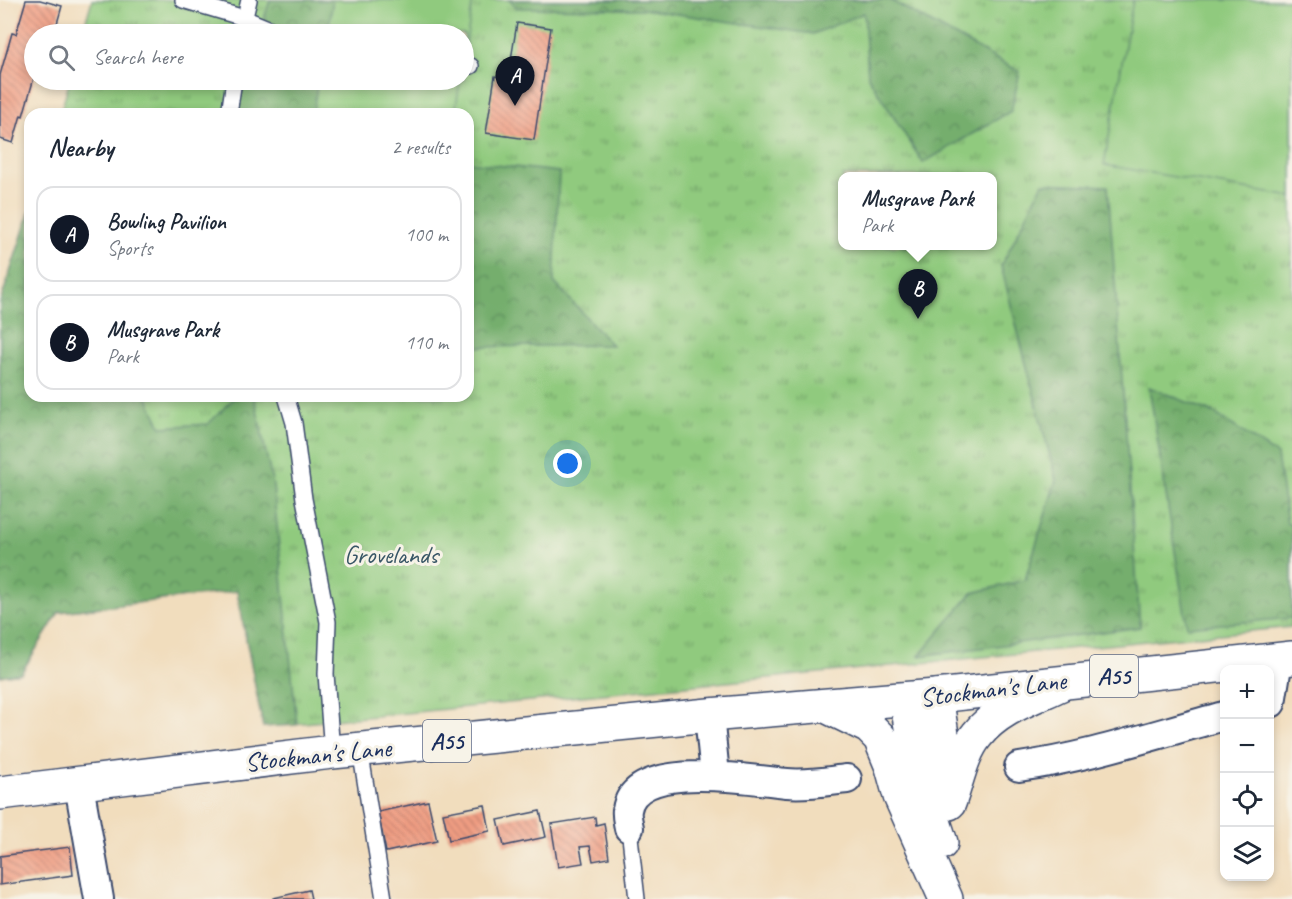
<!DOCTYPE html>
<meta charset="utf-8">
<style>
:root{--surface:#fff;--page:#f6f6f7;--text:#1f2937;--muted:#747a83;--line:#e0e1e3;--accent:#111827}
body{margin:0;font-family:Caveat,sans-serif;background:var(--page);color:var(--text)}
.controls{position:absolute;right:18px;bottom:18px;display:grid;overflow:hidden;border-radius:12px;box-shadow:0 3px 9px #0003}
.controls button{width:54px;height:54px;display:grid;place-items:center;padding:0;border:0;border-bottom:2px solid var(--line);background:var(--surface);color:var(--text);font:30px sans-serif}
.you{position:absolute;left:568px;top:464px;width:21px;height:21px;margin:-15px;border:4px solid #fff;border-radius:50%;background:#1a73e8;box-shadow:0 0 0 9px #1a73e833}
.badge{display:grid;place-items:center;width:39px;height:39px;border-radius:50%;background:var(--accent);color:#fff;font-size:20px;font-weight:700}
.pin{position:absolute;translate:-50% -50px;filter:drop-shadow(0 2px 3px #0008)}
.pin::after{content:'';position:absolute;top:32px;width:21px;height:18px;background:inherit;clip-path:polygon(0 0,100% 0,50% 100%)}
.popup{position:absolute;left:838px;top:172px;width:159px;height:78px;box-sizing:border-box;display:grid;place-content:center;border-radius:12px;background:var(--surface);filter:drop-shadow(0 2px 4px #0005);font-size:20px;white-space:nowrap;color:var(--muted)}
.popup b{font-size:22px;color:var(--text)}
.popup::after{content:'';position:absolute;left:50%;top:100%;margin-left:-12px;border:12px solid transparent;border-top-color:var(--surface)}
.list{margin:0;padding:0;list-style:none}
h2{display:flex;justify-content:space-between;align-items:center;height:78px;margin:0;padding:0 24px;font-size:26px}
h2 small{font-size:20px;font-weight:400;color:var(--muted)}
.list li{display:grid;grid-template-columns:39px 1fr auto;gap:18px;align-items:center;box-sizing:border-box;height:96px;margin:0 12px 12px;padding:0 12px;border:2px solid var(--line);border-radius:18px}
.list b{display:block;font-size:22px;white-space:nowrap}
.list p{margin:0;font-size:20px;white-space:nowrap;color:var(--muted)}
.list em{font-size:20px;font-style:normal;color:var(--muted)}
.icon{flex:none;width:33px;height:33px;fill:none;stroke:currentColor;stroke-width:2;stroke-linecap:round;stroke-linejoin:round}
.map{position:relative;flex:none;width:1292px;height:899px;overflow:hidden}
.search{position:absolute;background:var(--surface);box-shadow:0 3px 9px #0003;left:24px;top:24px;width:450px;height:66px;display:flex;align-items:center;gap:15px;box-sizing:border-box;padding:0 21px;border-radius:33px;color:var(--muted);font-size:22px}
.panel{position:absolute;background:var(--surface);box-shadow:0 3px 9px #0003;left:24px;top:108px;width:450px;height:294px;border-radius:18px}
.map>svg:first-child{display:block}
</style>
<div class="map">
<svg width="1292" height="899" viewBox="0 0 1292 899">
<defs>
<pattern id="grass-tufts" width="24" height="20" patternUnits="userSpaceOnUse" patternTransform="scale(1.5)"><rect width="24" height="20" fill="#90ca7e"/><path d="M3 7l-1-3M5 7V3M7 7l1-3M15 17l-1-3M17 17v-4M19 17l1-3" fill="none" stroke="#75a46a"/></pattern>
<pattern id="forest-crowns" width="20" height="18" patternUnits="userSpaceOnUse" patternTransform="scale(1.5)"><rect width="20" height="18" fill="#74ae6d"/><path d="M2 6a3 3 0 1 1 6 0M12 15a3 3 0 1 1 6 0" fill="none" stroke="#5e8e5d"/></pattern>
<pattern id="building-back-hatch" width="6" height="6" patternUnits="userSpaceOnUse" patternTransform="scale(1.5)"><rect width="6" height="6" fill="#f09d82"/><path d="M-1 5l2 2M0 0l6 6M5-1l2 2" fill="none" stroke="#c2806e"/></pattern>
</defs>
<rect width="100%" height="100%" fill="#f7f3e8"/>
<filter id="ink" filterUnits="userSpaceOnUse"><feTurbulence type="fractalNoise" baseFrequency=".0167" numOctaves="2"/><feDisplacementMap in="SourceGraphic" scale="12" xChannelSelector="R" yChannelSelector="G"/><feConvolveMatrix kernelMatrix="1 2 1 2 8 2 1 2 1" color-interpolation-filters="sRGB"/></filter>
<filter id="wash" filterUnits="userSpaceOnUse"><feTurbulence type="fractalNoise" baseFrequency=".008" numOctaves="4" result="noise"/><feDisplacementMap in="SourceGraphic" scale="24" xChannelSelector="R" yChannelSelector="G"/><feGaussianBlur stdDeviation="1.35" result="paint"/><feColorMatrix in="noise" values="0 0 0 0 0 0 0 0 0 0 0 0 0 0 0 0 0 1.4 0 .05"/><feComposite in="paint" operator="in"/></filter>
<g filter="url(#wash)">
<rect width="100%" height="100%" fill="#f1ddbd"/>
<path fill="url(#grass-tufts)" stroke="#567c6e" stroke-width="1.5" fill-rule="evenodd" d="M92 0H1292V627L263 727 237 591 59 612 21 673 0 676V303L30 211V396H468V114H60L70 80H464V34H82ZM843 176H993V246H843Z"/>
<path fill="url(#forest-crowns)" stroke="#486e66" stroke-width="1.5" d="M270 0H333L328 34H259Z
M509 0H890L1020 72 1011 111 923 163 868 77 864 13 813 34 643 9 517 8Z
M244 80H318L313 114H239L235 107Z
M468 162 559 172 554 282 612 345 468 347Z
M1043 183 1108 186 1140 627 919 656 972 593 1025 580 1056 480 1001 266Z
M30 211V396H147L161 427 208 424 236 396H254L273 486 297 725 263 727 237 591 59 612 21 673 0 676V303Z
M1149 387 1214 413 1277 455 1287 523 1292 526V618L1187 627Z"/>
<path fill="#90ca7e" stroke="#567c6e" stroke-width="1.5" d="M333 0H473L464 55V34H328Z
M1133 0H1292V197L1104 165Z
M318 80H460L455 114H313Z"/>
<g id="blocks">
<path fill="url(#building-back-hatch)" d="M26 0H40L62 6 54 34H34V78L23 116 21 115 13 143 0 139V75L12 33 16 34Z
M517 23 551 28 534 140 486 133 495 76 508 78Z
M428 801 437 841 386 852 378 812Z
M485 805 490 831 449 840 443 813Z
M540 811 546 837 504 846 498 820Z
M595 817 596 825 604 823 609 858 593 861 590 846 580 847 583 863 558 867 551 824Z
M70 847 73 875 0 885V856Z
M309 890 311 899H273V898Z"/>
</g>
</g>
<g filter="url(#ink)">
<use href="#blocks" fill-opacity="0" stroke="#3b496c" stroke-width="1.5"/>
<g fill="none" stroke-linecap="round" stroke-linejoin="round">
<g stroke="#3b496c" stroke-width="18">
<path id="lane" d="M183 0 244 18 282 34
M241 34 249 0
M464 65 471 66
M229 114 234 80
M286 396 294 423 304 499 328 622 326 674 332 752
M360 749 384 899
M629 828 637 899"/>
</g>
<g stroke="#3b496c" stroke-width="32">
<path id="street" d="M1271 703 1278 660
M709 715 715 775
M1019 767C1090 757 1156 734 1224 716
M79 785 99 899
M629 828C628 822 626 815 627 810 634 758 753 780 787 783 807 785 828 781 847 779"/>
</g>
<g stroke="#3b496c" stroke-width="36">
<path id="secondary" d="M936 696 947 767 948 792
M906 699 921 782 941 843
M826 706 869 727 880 738 892 767 900 796 946 899
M949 803C957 782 962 753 977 735 997 709 1031 698 1059 685"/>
</g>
<g stroke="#3b496c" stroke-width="36">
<path id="highway" d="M0 793 332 752 709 715 936 696 1292 658"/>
</g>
<use href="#lane" stroke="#fff" stroke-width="15"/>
<use href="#street" stroke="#fff" stroke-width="28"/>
<use href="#secondary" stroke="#fff" stroke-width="33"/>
<use href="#highway" stroke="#fff" stroke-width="33"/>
</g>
</g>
<g text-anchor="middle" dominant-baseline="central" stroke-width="6" stroke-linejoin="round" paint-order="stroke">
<g fill="#f7f3e8" stroke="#5d6a87" stroke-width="1.5">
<rect x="1090" y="655" width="48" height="42" rx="4.5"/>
<rect x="423" y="720" width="48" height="42" rx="4.5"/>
</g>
<g font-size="24" font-weight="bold" fill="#1b2f5e">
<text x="1114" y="676">A55</text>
<text x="447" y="741">A55</text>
</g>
<g font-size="26" fill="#385666" stroke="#f7f3e8">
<text x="391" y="554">Grovelands</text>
</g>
<g font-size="26" fill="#1b2f5e" stroke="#f7f3e8">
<text transform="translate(993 689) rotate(-7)">Stockman's Lane</text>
<text transform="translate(318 755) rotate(-6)">Stockman's Lane</text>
</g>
</g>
</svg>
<div class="controls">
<button>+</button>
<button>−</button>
<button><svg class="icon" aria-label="locate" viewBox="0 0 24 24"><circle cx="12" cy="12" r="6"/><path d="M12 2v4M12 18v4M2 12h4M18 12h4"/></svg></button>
<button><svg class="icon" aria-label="layers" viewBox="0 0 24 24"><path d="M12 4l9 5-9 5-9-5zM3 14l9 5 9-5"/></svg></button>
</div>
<div class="you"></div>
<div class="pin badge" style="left:515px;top:106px">A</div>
<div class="pin badge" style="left:918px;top:319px">B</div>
<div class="popup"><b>Musgrave Park</b>Park</div>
<div class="search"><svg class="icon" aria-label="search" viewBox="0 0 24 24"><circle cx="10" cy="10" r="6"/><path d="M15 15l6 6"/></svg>Search here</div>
<section class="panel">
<h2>Nearby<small>2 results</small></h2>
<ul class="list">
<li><span class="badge">A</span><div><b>Bowling Pavilion</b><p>Sports</p></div><em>100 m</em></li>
<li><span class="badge">B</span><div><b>Musgrave Park</b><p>Park</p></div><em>110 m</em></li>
</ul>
</section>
</div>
